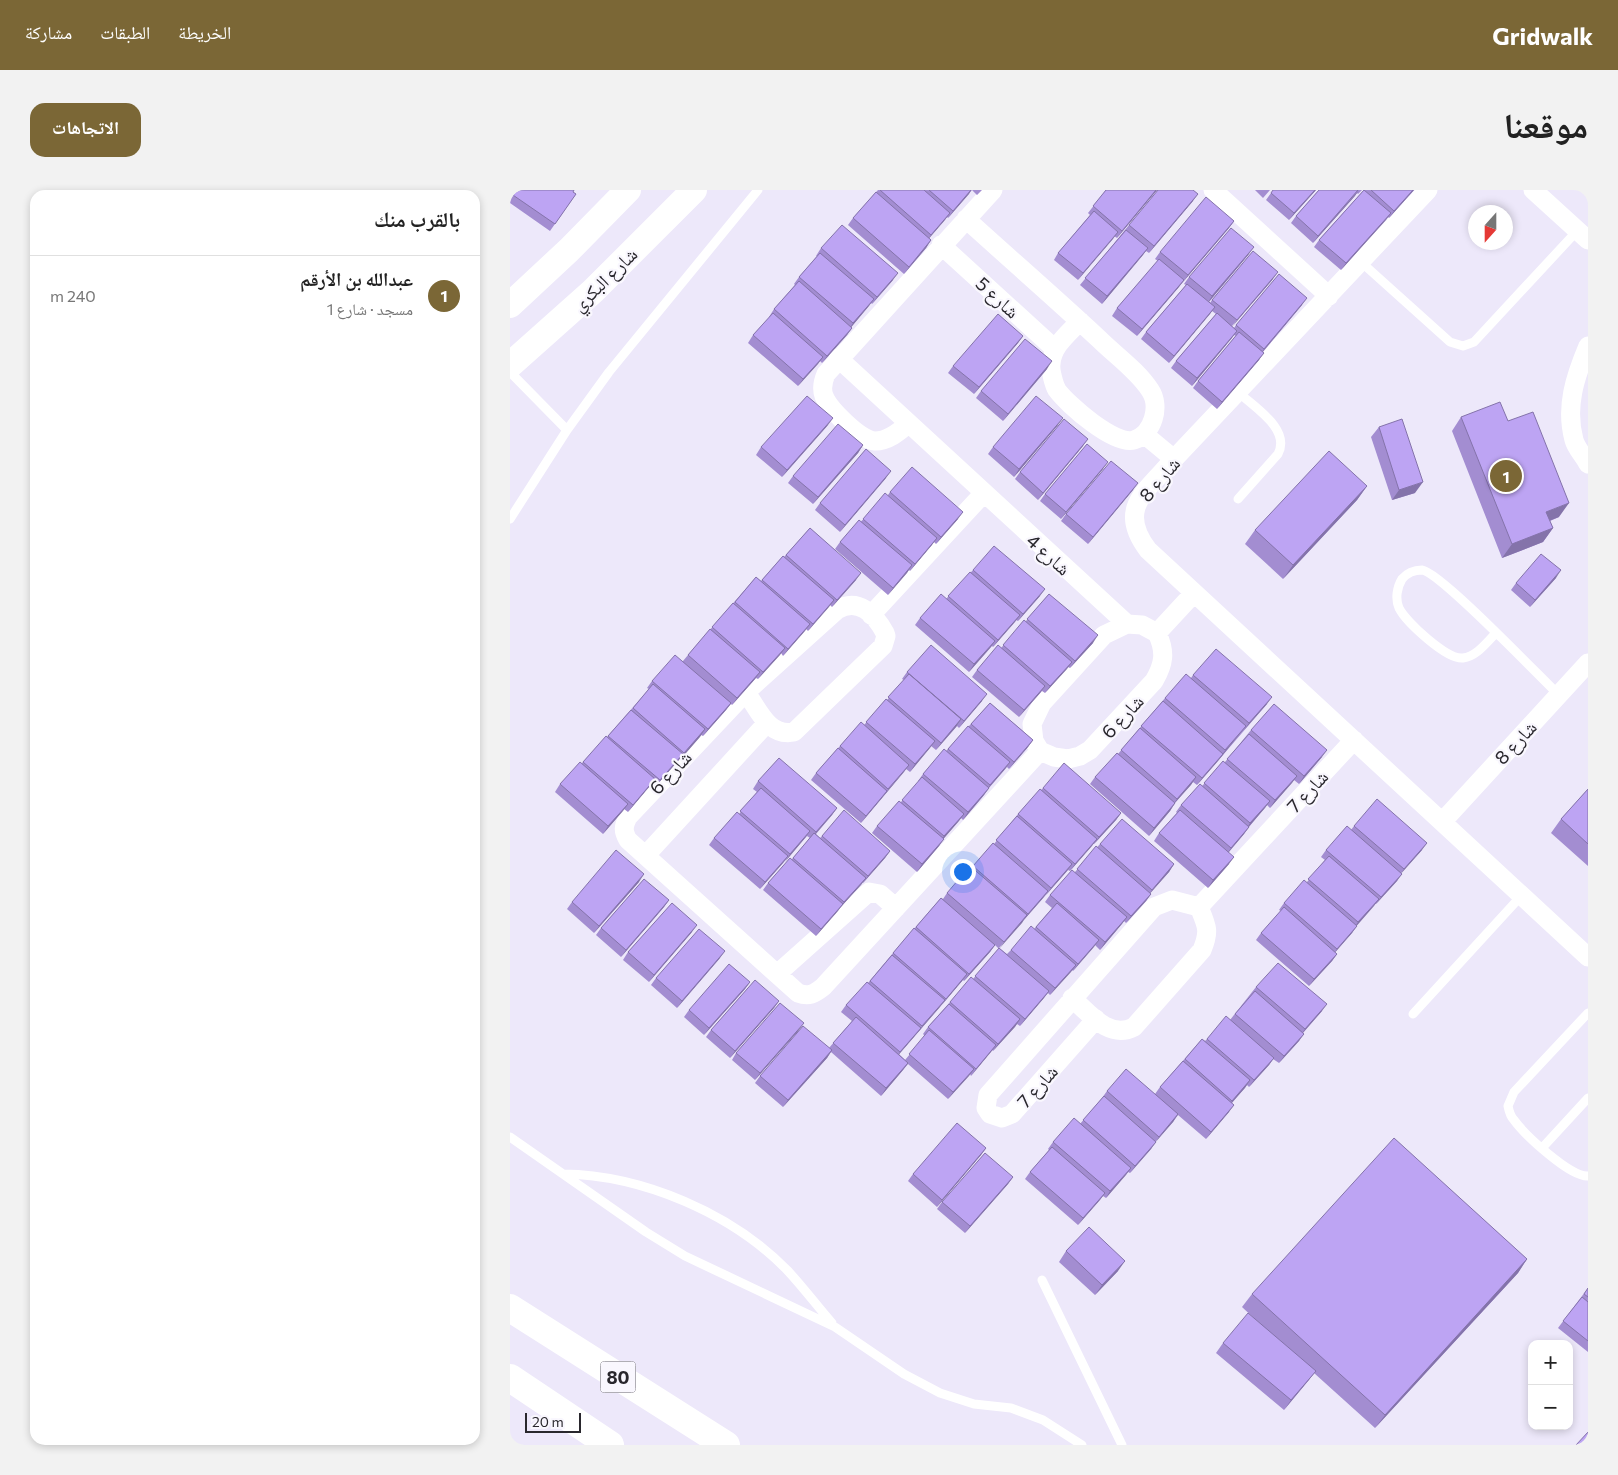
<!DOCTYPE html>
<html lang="ar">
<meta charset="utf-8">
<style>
:root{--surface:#fff;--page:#f2f2f2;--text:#222;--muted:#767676;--line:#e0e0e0;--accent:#7b6736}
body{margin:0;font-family:Commissioner,"Noto Naskh Arabic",sans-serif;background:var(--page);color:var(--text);direction:rtl}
.controls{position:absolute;right:15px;bottom:15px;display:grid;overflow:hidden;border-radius:10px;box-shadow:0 2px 8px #0003}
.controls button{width:45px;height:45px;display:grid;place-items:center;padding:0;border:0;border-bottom:1px solid var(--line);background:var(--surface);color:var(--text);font:25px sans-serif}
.compass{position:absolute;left:958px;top:15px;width:45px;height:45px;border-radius:50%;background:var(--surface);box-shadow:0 2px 8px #0003;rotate:201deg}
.scale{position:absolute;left:15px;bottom:12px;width:56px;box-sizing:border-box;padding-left:5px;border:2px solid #29272d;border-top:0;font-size:14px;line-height:18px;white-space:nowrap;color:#29272d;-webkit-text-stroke:4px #f9f7fe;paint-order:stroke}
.you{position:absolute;left:452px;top:681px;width:18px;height:18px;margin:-12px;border:4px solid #fff;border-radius:50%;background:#1a73e8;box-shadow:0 0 0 8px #1a73e833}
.badge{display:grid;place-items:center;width:32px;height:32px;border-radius:50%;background:var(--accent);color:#fff;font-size:16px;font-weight:700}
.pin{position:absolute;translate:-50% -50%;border:2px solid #fff;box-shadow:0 1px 5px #0006}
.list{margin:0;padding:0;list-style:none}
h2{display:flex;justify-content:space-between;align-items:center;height:65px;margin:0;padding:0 20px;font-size:21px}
h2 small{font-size:16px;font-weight:400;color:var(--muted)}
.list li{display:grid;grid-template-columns:32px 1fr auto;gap:15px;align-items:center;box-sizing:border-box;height:80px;padding:0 20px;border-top:1px solid var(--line)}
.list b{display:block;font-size:19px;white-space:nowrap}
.list p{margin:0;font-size:16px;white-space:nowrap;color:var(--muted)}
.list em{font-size:16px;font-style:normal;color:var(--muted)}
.map{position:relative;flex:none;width:1078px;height:1255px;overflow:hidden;direction:ltr;border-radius:15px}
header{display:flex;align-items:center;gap:30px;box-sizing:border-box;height:70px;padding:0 25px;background:var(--accent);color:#fff}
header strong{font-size:24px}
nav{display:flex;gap:28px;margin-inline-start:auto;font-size:18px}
.intro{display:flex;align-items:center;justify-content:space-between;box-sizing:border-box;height:120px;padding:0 30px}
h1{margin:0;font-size:35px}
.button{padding:12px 22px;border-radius:15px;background:var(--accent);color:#fff;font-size:18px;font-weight:700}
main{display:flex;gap:30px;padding:0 30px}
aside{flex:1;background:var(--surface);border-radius:15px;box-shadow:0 2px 8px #0003}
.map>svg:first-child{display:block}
</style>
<header>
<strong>Gridwalk</strong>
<nav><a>الخريطة</a><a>الطبقات</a><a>مشاركة</a></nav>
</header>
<div class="intro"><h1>موقعنا</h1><a class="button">الاتجاهات</a></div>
<main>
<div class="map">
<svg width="1078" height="1255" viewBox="0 0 1078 1255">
<rect width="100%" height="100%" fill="#ede8fa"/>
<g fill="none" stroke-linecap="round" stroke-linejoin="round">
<path stroke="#fff" stroke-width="9" d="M851 72 940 152 953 156 964 152 1067 41
M0 182 57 240
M728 309 768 264C781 239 745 218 728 202
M0 329 57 240 99 182 248 0
M986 443C976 453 967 466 953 468 937 470 896 432 889 418 885 409 887 397 892 389 897 383 904 380 912 380 930 382 1028 485 1049 505
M1078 823 1004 902 998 916C999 921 1000 926 1004 930 1015 945 1060 987 1078 986
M903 824 1012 705
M0 947 136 1042 175 1066 325 1137 394 1184 430 1203 464 1214 501 1218 533 1230 572 1255
M1033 957 1078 908
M53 984C132 985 222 1023 278 1081 293 1097 307 1116 322 1133
M532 1090 612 1255"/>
<path stroke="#fff" stroke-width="19" d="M703 0 819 106
M918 0 664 269C637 301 606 318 638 360L1078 767
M1023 0 1078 50
M456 29C500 69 545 108 589 149 605 165 627 180 640 200 651 216 643 244 624 250 605 256 558 215 547 200 544 195 540 180 541 174 542 156 558 144 570 131
M431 55 545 159
M1078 156C1065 187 1055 217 1064 250 1066 258 1074 266 1078 274
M328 168 617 434 632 435 647 443
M398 234C389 242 378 251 365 251 350 250 319 219 314 206 311 198 313 191 316 184L483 0
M635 245 664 269
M361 425 473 304
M617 434 594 445 532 513 522 534 524 551 530 561 544 567 558 569 570 566 580 560 644 491C654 474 656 462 647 443
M647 443 684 403
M236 502C249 521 259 547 284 542L373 456 376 446 375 443C365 424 348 407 327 420L236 502 118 627C113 637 113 641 118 650L288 803C299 807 304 804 313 797L530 561
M933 631 1078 473
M136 665 257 533
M689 717 844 550
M267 784 359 702 370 704 386 718
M562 808C579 823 599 850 624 837L692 760C700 741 697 736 689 717L662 710 644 717 478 905 476 918 480 924 492 928 502 924 586 829"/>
<path stroke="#fff" stroke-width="26" d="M0 115 59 60 118 0
M0 175 83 101 184 0"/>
<path stroke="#fff" stroke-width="28" d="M0 1118 216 1255
M0 1188 100 1255"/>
</g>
<path fill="#a38dd1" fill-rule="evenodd" d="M0 0 63 2 66 4 40 41 0 13Z
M368 0H472L467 5 462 0 438 28 437 27 419 48 421 50 416 58 394 84 338 35 343 28Z
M596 0H647L607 48 604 46 568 90 544 70 548 63 580 25 578 23Z
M745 0H760L753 8Z
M806 0 779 30 756 10 761 3Z
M809 0H852L848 4 847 3 803 53 781 33 786 26Z
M854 0H904L879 28 878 27 831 80 804 57 809 50Z
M683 11 639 63 636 61 592 114 570 95 619 35Z
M724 31 719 38 627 146 602 126 607 118 648 71 645 69 650 62Z
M311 58 383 90 362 114 361 113 341 137 342 138 337 145 312 173 310 171 288 196 238 153 243 145 260 127H259L264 119 285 95 284 94 289 87 307 66H306Z
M739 64 699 112 700 113 702 110 763 89 722 136 724 138 726 135 792 115 753 162 749 170 707 219 683 198 688 191 726 146 724 145 682 196 661 178 666 171 706 124 702 121 659 173 631 149 636 142 676 95 674 94 679 87Z
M513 146 508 153 464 204 438 183 443 176Z
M537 179 493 231 466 208 471 201Z
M951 227 1049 327 1040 331 1043 338 1033 352 992 368 942 241Z
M318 235 272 287 246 265 251 257Z
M548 235 504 287 478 264 483 257Z
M869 237 905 303 882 310 861 247Z
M353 255 348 263 303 314 278 293 283 286Z
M573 256 528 310 505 289 510 282Z
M593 279 551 329 530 311 535 304Z
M376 288 330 342 305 320 310 313Z
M857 296 847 310 773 389 735 354 745 340Z
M623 300 578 354 551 331 556 324Z
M380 302 448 329 426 354 424 352 400 381 399 380 378 405 325 359 330 352 378 305Z
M300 338 346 390 322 417 320 415 298 441 296 439 273 466 271 463 248 489 246 488 222 515 221 514 216 520 193 546 191 545 145 597 141 594 118 622 114 619 93 644 45 602 50 594 72 573 97 547 139 499 137 498 142 491 173 471 178 465 246 387 251 391 273 366 274 367Z
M463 380 530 406 508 431 506 430 483 457 482 456 459 482 405 435 410 428 436 409Z
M1046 388 1020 417 1001 400 1006 393Z
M539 404 583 453 560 478 558 477 535 503 532 501 509 527 462 487 467 480 491 458 516 431Z
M397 482 472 511 449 538 447 536 426 560 421 556 400 582 396 579 351 633 301 590 306 583 330 556 354 535 377 510 394 490 392 489Z
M683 485 757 514 687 595 683 592 665 613 660 621 639 646 580 594 585 587 608 564 655 508 681 488Z
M480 513 523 550 518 557 499 579 497 577 479 598 474 605 453 630 451 628 433 649 429 656 407 682 362 643 367 636 391 612 409 592 408 591 413 584 436 561 459 536Z
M741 540 812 567 789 594 784 590 760 618 757 615 739 637 734 644 719 662V674L698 698 644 651 649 643 667 623 666 622 671 615 692 596 715 572Z
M248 591 327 618 322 625 306 644 310 648 312 646 380 661 375 668 353 693V692L329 719 306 746 253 700 258 693 282 669 300 648 297 646 250 699 199 655 204 648 229 624 247 602 243 599Z
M533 598 611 623 606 630 584 654H583L560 681 558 680 489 758 497 764 501 760 524 739 542 718 535 712 540 705 565 682 590 654 664 674 659 682 640 703 641 704 636 711 616 733 614 731 590 760 585 755 563 781 562 780 540 805 538 803 510 836 507 834 483 861 482 860 461 886 460 884 438 909 398 874 393 880 371 906 321 862 317 868 273 917 245 893 250 886 319 858 342 831 331 822 336 815 358 793 383 763 431 708 433 709 437 703 462 678 484 654 508 624ZM485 755 489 759 463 789 440 812 418 837 413 844 415 846 395 870 389 864 453 790 454 791 480 762Z
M1078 599V676L1041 643 1051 629Z
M844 636 912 660 891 683 887 691 866 714H865L847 735 842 743 825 762 827 764 822 771 799 796 746 750 751 743 771 721 769 720 774 713 797 692 815 670 811 667 816 660 841 640Z
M129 692 84 743 57 719 62 712Z
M159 710 154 717 111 767 86 745 91 738Z
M182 742 139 792 113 770 118 762Z
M210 768 167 818 141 795 146 788Z
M240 792 235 799 194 845 174 827 179 820Z
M746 797 812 821 793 843 789 851 769 873 763 869 759 875 739 897 737 895 722 913 719 922 696 949 668 925 663 932 646 951 641 959 620 983 618 982 596 1008 593 1006 568 1035 515 989 520 982 539 960 538 959 543 952 570 934 592 908 597 901 645 904 650 897 692 849 695 851 697 849 720 830Z
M269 811 264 818 220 868 196 847 201 840Z
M289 840 245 890 222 870 226 863Z
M476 958 471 965 427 1017 398 991 403 984Z
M503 987 498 994 455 1043 427 1019 432 1012Z
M556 1061 608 1081 585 1105 549 1072Z
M1017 1069 1008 1083 865 1238 804 1183 798 1191 774 1220 706 1163 713 1153 749 1133 732 1117 742 1104Z
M1078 1098V1162L1048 1138Z"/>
<path fill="#8473aa" d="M461 0 459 4 438 28 443 21Z
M646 0H647L607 48 612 41Z
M805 0H806L779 30 784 23Z
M849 0 845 6 803 53 808 46Z
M903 0H904L879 28 884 21Z
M688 4 683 11 639 63 644 56Z
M440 23 435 30 416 52 421 45Z
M881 23 876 30 831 80 836 73Z
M724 31 719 38 673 92 678 85Z
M608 42 603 49 568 90 573 83Z
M421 50 416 58 394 84 399 77Z
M744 57 739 64 697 114 702 106Z
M638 58 633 65 592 114 597 106Z
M768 82 763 89 722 137 727 130Z
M388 83 383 90 362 114 367 107Z
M674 90 669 97 627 146 632 139Z
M797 108 792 115 749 166 754 159Z
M364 109 359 116 338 141 343 133Z
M705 117 700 124 659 173 664 166Z
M342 138 337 145 312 173 317 166Z
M727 141 722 148 682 196 687 188Z
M513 146 508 153 464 204 469 197Z
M754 163 749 170 707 219 712 212Z
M313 167 308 174 288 196 293 189Z
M542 171 537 179 493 231 498 224Z
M323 228 318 235 272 287 277 280Z
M553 228 548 235 504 287 509 279Z
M578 249 573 256 528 310 533 303Z
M353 255 348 263 303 314 308 307Z
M598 272 593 279 551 329 556 322Z
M381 281 376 288 330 342 335 335Z
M913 292 905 303 882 310 889 300Z
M628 293 623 300 578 354 583 347Z
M857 296 847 310 773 389 783 375Z
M1059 313 1049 327 1026 336 1036 322Z
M453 322 448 329 426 354 431 347Z
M1043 338 1033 352 992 368 1002 354Z
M427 348 422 355 400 381 405 374Z
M402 375 397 383 378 405 383 398Z
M1051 380 1046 388 1020 417 1025 410Z
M351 383 346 390 322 417 327 410Z
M535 399 530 406 508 431 513 424Z
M324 410 319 417 298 441 303 434Z
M510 425 505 432 483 457 488 450Z
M300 434 295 441 273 466 278 459Z
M588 445 583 453 560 478 565 471Z
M485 451 480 458 459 482 464 474Z
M275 458 270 465 248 489 253 482Z
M562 472 557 479 535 503 540 496Z
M250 482 245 489 222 515 227 508Z
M535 496 530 503 509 527 514 520Z
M477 504 472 511 449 538 454 531Z
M762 507 757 514 734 540 739 533Z
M221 513 216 520 193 546 198 539Z
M451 529 446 537 426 560 431 553Z
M736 536 708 571 687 595 692 588Z
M195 539 190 547 170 570 174 563Z
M523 550 518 557 499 579 504 572Z
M425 551 420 558 400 582 405 574Z
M817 560 812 567 789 594 794 586Z
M173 564 168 571 145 597 150 590Z
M500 572 495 579 475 602 480 595Z
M399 575 394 582 351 633 356 626Z
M787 586 782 593 760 618 765 610Z
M686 587 681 595 662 616 667 609Z
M145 589 140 596 118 622 123 615Z
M479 598 474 605 453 630 458 622Z
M760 611 755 618 735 641 740 633Z
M665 613 660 621 639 646 644 638Z
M118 614 113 621 93 644 98 636Z
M327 618 322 625 301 649 306 642Z
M611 623 606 630 584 654 589 647Z
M454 624 449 631 429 654 434 646Z
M739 637 734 644 716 665 721 658Z
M300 641 295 648 275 672 280 664Z
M434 649 429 656 407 682 412 674Z
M587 649 582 656 560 681 565 674Z
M917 653 912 660 889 686 894 679Z
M380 661 375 668 353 693 358 686Z
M278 666 273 673 250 699 255 692Z
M724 667 719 674 698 698 703 690Z
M562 674 557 681 536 705 541 698Z
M664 674 659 682 637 707 642 700Z
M134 684 129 692 84 743 89 736Z
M892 684 887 691 866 714 871 707Z
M356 688 351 695 329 719 334 712Z
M538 701 533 708 513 731 518 724Z
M641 704 636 711 616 733 621 726Z
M869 709 864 716 843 740 848 732Z
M159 710 154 717 111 767 116 760Z
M333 714 328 721 306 746 311 739Z
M517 725 512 733 489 759 494 752Z
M617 727 612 734 590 760 595 752Z
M187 735 182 742 139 792 144 785Z
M847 736 842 743 822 766 827 759Z
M589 750 584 757 563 781 568 774Z
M485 755 480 762 454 791 459 784Z
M215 761 210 768 167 818 172 811Z
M827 764 822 771 799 796 804 789Z
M566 775 561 782 540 805 545 798Z
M457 784 452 791 431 816 436 809Z
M240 792 235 799 194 845 199 838Z
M539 801 534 808 510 836 515 829Z
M435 810 430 817 385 869 390 862Z
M269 811 264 818 220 868 225 861Z
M817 814 812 821 790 846 795 839Z
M510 829 505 837 483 861 488 854Z
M294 833 289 840 245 890 250 883Z
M794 844 789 851 769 873 774 866Z
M486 855 481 862 461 886 466 879Z
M322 860 317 868 273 917 278 910Z
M764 868 759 875 739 897 744 890Z
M398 873 393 880 371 906 376 898Z
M464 879 459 886 438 909 443 902Z
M740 890 735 898 717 918 722 911Z
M724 915 719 922 696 949 701 942Z
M668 924 663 932 644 954 649 947Z
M646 952 641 959 620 983 625 976Z
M476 958 471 965 427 1017 432 1010Z
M621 978 616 985 596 1008 600 1001Z
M503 987 498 994 455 1043 460 1036Z
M595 1003 590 1010 568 1035 573 1028Z
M1017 1069 1008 1083 865 1238 875 1225Z
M615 1071 608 1081 585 1105 592 1095Z
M806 1181 798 1191 774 1220 781 1210Z"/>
<path fill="#bda4f3" stroke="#8473aa" d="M0 0H64L63 2 66 4 45 34 0 3Z
M370 0H414L440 23 421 45Z
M419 0H461L443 21Z
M596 0H646L612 41 583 16Z
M648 0H683L688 4 644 56 619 35Z
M763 0H805L784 23 761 3Z
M809 0H848L808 46 786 26Z
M854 0 881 23 836 73 809 50Z
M861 0H903L884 21Z
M366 2 421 50 399 77 343 28Z
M696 7 724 31 678 85 650 62Z
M584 21 608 42 573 83 548 63Z
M332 35 388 83 367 107 311 58Z
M721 38 744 57 702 106 679 87Z
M616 40 638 58 597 106 575 88Z
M743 61 768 82 727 130 702 110Z
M310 63 364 109 343 133 289 87Z
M649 69 674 90 632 139 607 118Z
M769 84 797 108 754 159 726 135Z
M289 91 342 138 317 166 264 119Z
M677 94 705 117 664 166 636 142Z
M263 123 313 167 293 189 243 145Z
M707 123 727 141 687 188 666 171Z
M488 124 513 146 469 197 443 176Z
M729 142 754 163 712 212 688 191Z
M515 149 542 171 498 224 471 201Z
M297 206 323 228 277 280 251 257Z
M526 206 553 228 509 279 483 257Z
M990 212 998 231 1023 222 1059 313 1036 322 1043 338 1002 354 951 227Z
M554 229 578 249 533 303 510 282Z
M892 229 913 292 889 300 869 237Z
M328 234 353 255 308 307 283 286Z
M577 254 598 272 556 322 535 304Z
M356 259 381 281 335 335 310 313Z
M819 261 857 296 783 375 745 340Z
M601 271 628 293 583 347 556 324Z
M402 277 453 322 431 347 380 302Z
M375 303 427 348 405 374 353 329Z
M349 330 402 375 383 398 330 352Z
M300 338 351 383 327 410 276 365Z
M484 356 535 399 513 424 463 380Z
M1031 364 1051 380 1025 410 1006 393Z
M273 366 324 410 303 434 252 390Z
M460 382 510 425 488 450 438 406Z
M246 387 300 434 278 459 225 412Z
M431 404 485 451 464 474 410 428Z
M539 404 588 445 565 471 517 429Z
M223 413 275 458 253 482 202 437Z
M514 430 562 472 540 496 493 455Z
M200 439 250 482 227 508 178 465Z
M421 455 477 504 454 531 397 482Z
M488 455 535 496 514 520 467 480Z
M706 459 762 507 739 533 683 485Z
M165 465 221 513 198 539 142 491Z
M399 484 451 529 431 553 378 507Z
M676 484 736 536 715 560 655 508Z
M143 494 195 539 174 563 123 518Z
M376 509 425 551 405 574 356 532Z
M653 511 713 564 692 588 631 536Z
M480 513 523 550 504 572 461 534Z
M764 514 817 560 794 586 741 540Z
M121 520 173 564 150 590 98 546Z
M351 532 399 575 378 599 330 556Z
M458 536 500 572 480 595 438 559Z
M630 538 686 587 667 609 611 560Z
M739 544 787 586 765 610 717 569Z
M96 546 145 589 123 615 73 572Z
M328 558 377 601 356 626 306 583Z
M434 559 479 598 458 622 413 584Z
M607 563 665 613 644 638 585 587Z
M269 568 327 618 306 642 248 591Z
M713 571 760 611 740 633 694 593Z
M70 572 118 614 98 636 50 594Z
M554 573 611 623 589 647 533 598Z
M412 587 454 624 434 646 392 610Z
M690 594 739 637 721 658 671 615Z
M251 598 300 641 280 664 230 621Z
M530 599 587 649 565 674 508 624Z
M1078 599V654L1051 629Z
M867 609 917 653 894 679 844 636Z
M389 611 434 649 412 674 367 636Z
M334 620 380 661 358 686 312 646Z
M670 620 724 667 703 690 649 643Z
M227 622 278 666 255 692 204 648Z
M507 626 562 674 541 698 486 650Z
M612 629 664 674 642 700 590 654Z
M837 636 892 684 871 707 816 660Z
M304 643 356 688 334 712 283 668Z
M483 653 538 701 518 724 463 676Z
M586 656 641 704 621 726 567 679Z
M106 660 134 684 89 736 62 712Z
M819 666 869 709 848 732 798 689Z
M280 668 333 714 311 739 258 693Z
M460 676 517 725 494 752 437 703Z
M562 680 617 727 595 752 540 705Z
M134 689 159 710 116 760 91 738Z
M794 690 847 736 827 759 774 713Z
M431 708 485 755 459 784 406 737Z
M162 713 187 735 144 785 118 762Z
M547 713 589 750 568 774 526 737Z
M774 717 827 764 804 789 751 743Z
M521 736 566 775 545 798 501 760Z
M404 738 457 784 436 809 383 763Z
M189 739 215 761 172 811 146 788Z
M489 758 539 801 515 829 465 786Z
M382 765 435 810 412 836 360 791Z
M768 773 817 814 795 839 746 797Z
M219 774 240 792 199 838 179 820Z
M461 787 510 829 488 854 440 812Z
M245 790 269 811 225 861 201 840Z
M357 792 411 838 390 862 336 815Z
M745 801 794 844 774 866 725 824Z
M270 813 294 833 250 883 226 863Z
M439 814 486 855 466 879 418 837Z
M716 826 764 868 744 890 697 849Z
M346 827 398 873 376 898 323 853Z
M293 836 322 860 278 910 250 886Z
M419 840 464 879 443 902 399 864Z
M692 849 740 890 722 911 675 869Z
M673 871 724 915 701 942 650 897Z
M616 879 668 924 649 947 597 901Z
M594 906 646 952 625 976 573 930Z
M564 928 621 978 600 1001 543 952Z
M447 933 476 958 432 1010 403 984Z
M884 948 1017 1069 875 1225 742 1104Z
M542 957 595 1003 573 1028 520 982Z
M475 963 503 987 460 1036 432 1012Z
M579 1037 615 1071 592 1095 556 1061Z
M1078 1098V1107L1074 1104Z
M1072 1107 1078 1112V1151L1053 1131Z
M738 1123 806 1181 781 1210 713 1153Z
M1078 1242V1255H1066Z"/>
<g text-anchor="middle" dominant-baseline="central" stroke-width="4.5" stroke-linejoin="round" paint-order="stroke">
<rect fill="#f9f7fe" stroke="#67656c" stroke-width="1" x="90.5" y="1171.5" width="35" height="31" rx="4"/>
<g font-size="18" font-weight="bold" fill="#29272d">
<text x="108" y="1187">80</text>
</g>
<g font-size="19" fill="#29272d" stroke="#f9f7fe">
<text transform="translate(94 89) rotate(-44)">شارع البكري</text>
<text transform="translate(488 107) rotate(42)">شارع 5</text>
<text transform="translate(649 289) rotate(-50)">شارع 8</text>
<text transform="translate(539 364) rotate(42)">شارع 4</text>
<text transform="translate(612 526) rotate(-47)">شارع 6</text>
<text transform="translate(1005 552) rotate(-47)">شارع 8</text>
<text transform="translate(160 582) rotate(-47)">شارع 6</text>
<text transform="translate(797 601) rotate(-47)">شارع 7</text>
<text transform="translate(527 896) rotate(-48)">شارع 7</text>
</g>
</g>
</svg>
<div class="controls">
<button>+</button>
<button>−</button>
</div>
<svg class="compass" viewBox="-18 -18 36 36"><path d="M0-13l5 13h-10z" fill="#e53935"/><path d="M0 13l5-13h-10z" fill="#767676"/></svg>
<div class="scale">20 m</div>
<div class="you"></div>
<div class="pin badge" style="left:996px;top:286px">1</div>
</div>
<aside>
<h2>بالقرب منك<small></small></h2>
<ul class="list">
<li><span class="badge">1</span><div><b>عبدالله بن الأرقم</b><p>مسجد · شارع 1</p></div><em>240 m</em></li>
</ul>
</aside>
</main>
